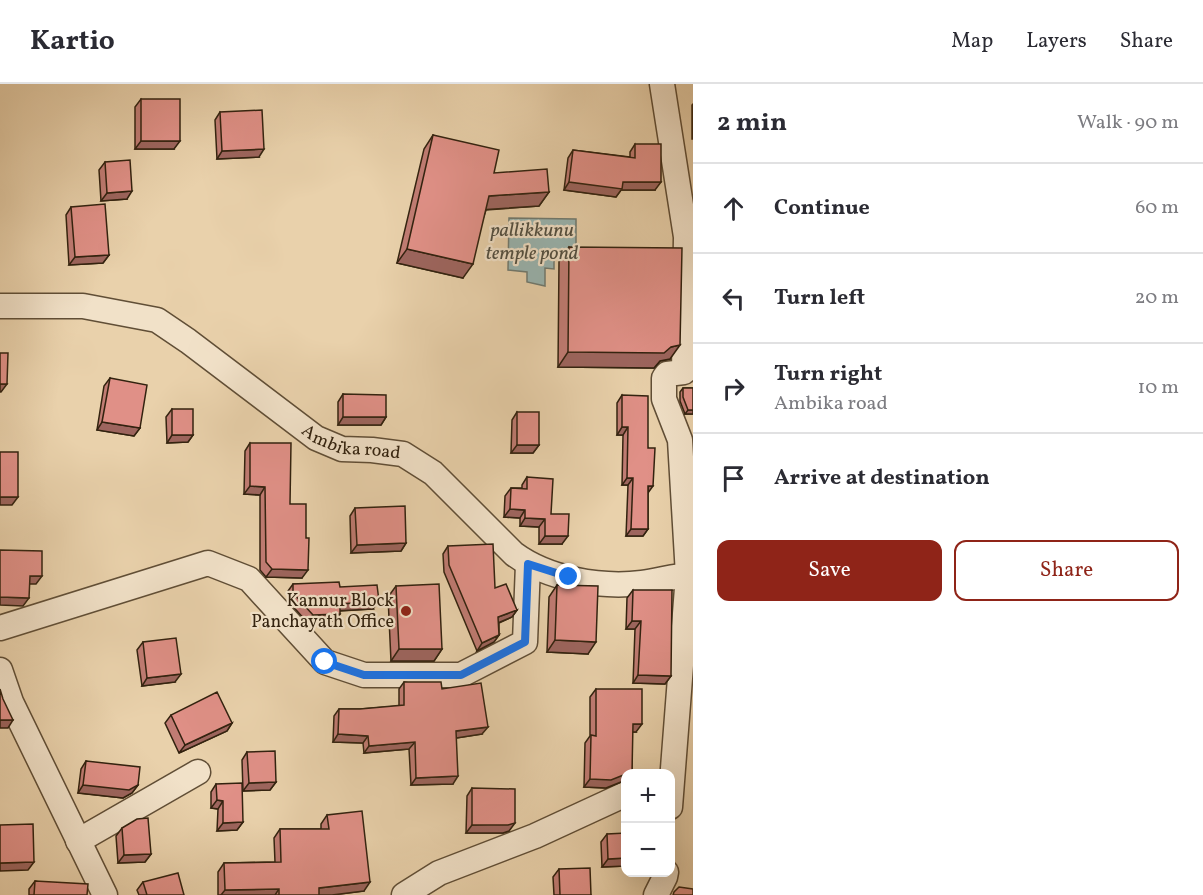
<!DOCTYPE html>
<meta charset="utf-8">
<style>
:root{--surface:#fff;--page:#f7f7f7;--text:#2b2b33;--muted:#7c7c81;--line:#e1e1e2;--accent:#8f2418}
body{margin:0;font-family:Vollkorn,serif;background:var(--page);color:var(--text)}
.controls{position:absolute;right:18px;bottom:18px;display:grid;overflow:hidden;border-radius:12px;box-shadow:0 6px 24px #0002}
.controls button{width:54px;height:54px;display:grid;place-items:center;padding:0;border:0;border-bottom:2px solid var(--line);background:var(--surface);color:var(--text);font:30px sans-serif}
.stop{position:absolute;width:18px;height:18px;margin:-14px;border:4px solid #1a73e8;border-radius:50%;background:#fff}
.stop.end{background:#1a73e8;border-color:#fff;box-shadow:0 2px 6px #0008}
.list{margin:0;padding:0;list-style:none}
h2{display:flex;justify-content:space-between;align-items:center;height:78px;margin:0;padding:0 24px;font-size:26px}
h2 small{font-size:20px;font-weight:400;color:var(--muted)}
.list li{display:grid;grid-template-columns:39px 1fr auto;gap:18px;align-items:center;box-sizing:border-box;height:90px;padding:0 24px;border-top:2px solid var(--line)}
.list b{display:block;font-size:22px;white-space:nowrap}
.list p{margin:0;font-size:20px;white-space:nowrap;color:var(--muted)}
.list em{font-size:20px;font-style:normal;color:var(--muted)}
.actions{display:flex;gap:12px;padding:18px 24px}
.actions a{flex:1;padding:14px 0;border:2px solid var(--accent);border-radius:12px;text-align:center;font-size:21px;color:var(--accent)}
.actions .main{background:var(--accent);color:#fff}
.icon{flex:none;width:33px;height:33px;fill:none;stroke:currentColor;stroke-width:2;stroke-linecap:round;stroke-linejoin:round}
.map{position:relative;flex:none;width:693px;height:811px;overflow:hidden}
header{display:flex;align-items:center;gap:36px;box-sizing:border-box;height:84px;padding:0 30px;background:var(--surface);border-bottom:2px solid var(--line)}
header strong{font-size:28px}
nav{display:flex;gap:33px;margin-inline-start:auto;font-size:21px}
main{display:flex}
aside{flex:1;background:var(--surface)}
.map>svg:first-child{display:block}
</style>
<header>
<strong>Kartio</strong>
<nav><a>Map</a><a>Layers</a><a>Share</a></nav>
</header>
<main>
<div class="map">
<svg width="693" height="811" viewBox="0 0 693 811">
<rect width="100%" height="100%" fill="#e9d1ab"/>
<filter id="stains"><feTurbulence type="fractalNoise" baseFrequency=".00333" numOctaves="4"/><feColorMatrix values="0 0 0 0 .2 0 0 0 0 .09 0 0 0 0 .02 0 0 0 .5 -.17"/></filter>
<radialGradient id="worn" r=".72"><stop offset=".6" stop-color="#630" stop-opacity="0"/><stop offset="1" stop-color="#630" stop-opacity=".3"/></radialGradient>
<path fill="#99b5b1" stroke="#707a70" stroke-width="1.5" d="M509 134 576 135V169L554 170V185L545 184V202L527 198V188L508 186Z"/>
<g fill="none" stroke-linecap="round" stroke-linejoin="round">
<g stroke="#604e36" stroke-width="27">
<g id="street">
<path d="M662 0 686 153 684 288 667 290 664 294V315L680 356 688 491 670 723"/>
<path id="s1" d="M0 222H83L157 236 188 257 316 354 342 365 372 366 403 370 433 389 514 470C548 495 600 504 642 499 659 497 676 491 693 491"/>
<path d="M0 544 208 479 249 495 325 578 364 591H461L525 558 528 480"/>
<path d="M0 586 11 618 105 811"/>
<path d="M78 757 198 688"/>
<path d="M404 811 439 789 535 752 626 710"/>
<path d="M656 811 665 793 666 788"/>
</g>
</g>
<use href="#street" stroke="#f1e1c8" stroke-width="24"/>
</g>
<path fill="#c17c74" stroke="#32220f" stroke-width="1.5" d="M141 15 174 65H135V23Z
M693 20V55H692V21Z
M220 28 259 73 217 75 215 36Z
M433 51 494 89 549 108 539 122 486 126 463 194 397 179 424 65Z
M635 60 655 106H621L616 113 564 106 568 74 573 66 630 73V68Z
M105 78 127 115 101 117 99 86Z
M71 123 109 171 103 179 69 181 66 131Z
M569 163 670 275 660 277 654 284 558 283 559 178Z
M110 294 140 344 134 352 97 346 104 302Z
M683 304H693V330H685L680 317V308Z
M343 310 386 333 381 341H338V318Z
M622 311 648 364V445L643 452H626L628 401H622L623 351H617V319Z
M172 325 193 351 188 358 167 359 166 333Z
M517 328 539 361 533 369H511L512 336Z
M250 359 290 420 306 454 302 494 266 493 260 486V411L244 410 245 367Z
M527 393 551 430 562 460H539V443L520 442V434L504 433 505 412 511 404H522V401Z
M355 424 406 459 401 467 351 469 350 432Z
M448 462 495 504 517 526 512 533 499 539V551L494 558 477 567 444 488 443 470Z
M293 500 340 503 373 525 340 527 335 537 307 538 288 517V507Z
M557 501 588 570 547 568 549 513Z
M396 502 442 565 434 577H391L388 513Z
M633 506 671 592 665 600 633 599 635 545H626L627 514Z
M143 558 175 598 142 602 137 566Z
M404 598 442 605 482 650 456 654 453 700 411 701 409 665 364 669 363 659 333 658 334 632 339 625H360L399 622V605Z
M596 605 636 648H632V688L631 690H626V696L606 704 584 703 585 659 590 652V613Z
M171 631 232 639 227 647 179 669 165 639Z
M247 668 276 698 270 706 243 707 242 676Z
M86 677 138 701 132 709 123 714 78 709 81 685Z
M216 700 243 738 237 746 217 747 218 725 211 724V708Z
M472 704 509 747 503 749H466L467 712Z
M327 731 364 807 332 811H218V788L224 779 275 778 274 754 280 745H321V740Z
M122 744 151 770 145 778 118 779 116 752Z
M607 750 626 782 602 783 601 758Z
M559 785 591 811H554L553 793Z
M35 797 87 811H29V805Z
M143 798 184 811H139L137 806Z"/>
<path fill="#9d655e" stroke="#32220f" stroke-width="1.5" d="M141 57H180L174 65H135Z
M264 65 259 73 217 75 222 67Z
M569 98H661L655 106H621L616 113 564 106Z
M132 107 127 115 101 117 107 109Z
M549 108 539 122 479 126 489 112Z
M407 165 473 180 463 194 397 179Z
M109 171 103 179 69 181 75 173Z
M680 261 670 275 660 277 654 284 558 283 568 268 671 263Z
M0 300H7L1 308H0Z
M688 326H693V330H685Z
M343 333H386L381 341H338Z
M102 338 140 344 134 352 97 346Z
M622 343H628L623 351H617Z
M172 351H193L188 358 167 359Z
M517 361H539L533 369H511Z
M627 394H633L628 401H622Z
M250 402 265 403 260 411 244 410Z
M648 402H653L648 409Z
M0 413H18L12 421H0Z
M510 425 525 426 520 434 504 433Z
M525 434 545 435 539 443 520 442Z
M631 445H648L643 452H626Z
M545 452H568L562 460H539Z
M406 459 401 467 351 469 357 461Z
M272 485 308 486 302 494 266 493Z
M30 492H42L36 500H25Z
M0 513 29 514 23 522 0 521Z
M379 517 373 525 335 527 340 520Z
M517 526 512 533 493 541 498 533Z
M340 530 335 537 307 538 313 531Z
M632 537H641L635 545H626Z
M499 551 494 558 477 567 482 559Z
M555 556 596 558 588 570 547 568Z
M399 565H442L434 577H391Z
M181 590 175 598 142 602 147 594Z
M638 591 671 592 665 600 633 599Z
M0 636H13L8 644H0Z
M232 639 227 647 179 669 185 661Z
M633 640H642L636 648H627Z
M488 643 482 650 450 655 456 647Z
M338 650 368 652 363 659 333 658Z
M415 658 409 665 364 669 369 662Z
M626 690V696L606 704 584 703 590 695Z
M458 692 453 700 411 701 416 694Z
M276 698 270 706 243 707 249 699Z
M83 701H138L132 709 123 714 78 709Z
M217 716 223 717 218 725 211 724Z
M243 738 237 746 217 747 223 739Z
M515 739 509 747 503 749H466L472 741Z
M151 770 145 778 118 779 124 771Z
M626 774V782L602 783 608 775Z
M34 778 28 786 0 787V779Z
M370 798 364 807 332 811H314L319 804Z
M279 805 275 811H221L225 806Z"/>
<path fill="#e09087" stroke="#32220f" stroke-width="1.5" d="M141 15H180V57H141Z
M262 26 264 65 222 67 220 28Z
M433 51 499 66 494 89 547 85 549 108 489 112 473 180 407 165Z
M635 60H661V98H623L622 105 569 98 573 66 635 74Z
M130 76 132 107 107 109 105 78Z
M105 120 109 171 75 173 71 123Z
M569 163 682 164 680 261 671 263 664 269 568 268Z
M0 269H8L7 300H0Z
M110 294 147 301 140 344 102 338Z
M683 304H693V326H688L683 313Z
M343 310 386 311V333H343Z
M622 311 648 312V364H655L653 402H648V445H631L633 394H627L628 343H622Z
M172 325H193V351H172Z
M517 328H539V361H517Z
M250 359H291L290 420H306V454H309L308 486 272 485 266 478 265 403 250 402Z
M0 368H18V413H0Z
M527 393 553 395 551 430H569L568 452H545V435L525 434V426L510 425 511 404 527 405Z
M405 422 406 459 357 461 355 424Z
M493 460 495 504 506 500 517 526 498 533 499 551 482 559 449 481 448 462Z
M0 466 42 467V492H30L29 514 0 513Z
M339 498 340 503 377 501 379 517 340 520V530L313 531 293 509V500Z
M439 500 442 565H399L396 502Z
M557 501 598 502 596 558 555 556Z
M633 506H672L671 592 638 591 641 537H632Z
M176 554 181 590 147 594 143 558Z
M404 598H441L442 605 481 599 488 643 456 647 458 692 416 694 415 658 369 662 368 652 338 650 339 625H360L404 621Z
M0 605 3 615 13 636H0Z
M596 605H642V640H633L632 688 626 690 611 696 590 695 591 651 596 652Z
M217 608 232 639 185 661 171 631Z
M275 667 276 698 249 699 247 668Z
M86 677 140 683 138 701 129 706 83 701Z
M242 699 243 738 223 739V717L217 716 216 700Z
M472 704 515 705V739L508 741H472Z
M362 727 370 798 319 804V811H279V805L225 806 224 779 281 778 280 745H329L327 731Z
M148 734 151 770 124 771 122 744 137 735Z
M33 740 34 778 0 779V741Z
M626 749V774L608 775 607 750Z
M590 784 591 811H560L559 785Z
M178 789 184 811H147L143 798Z
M35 797 88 800 87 811H34Z
M679 803 693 805V811H673L674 808Z"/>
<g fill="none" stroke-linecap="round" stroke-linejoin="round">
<path stroke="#1a73e8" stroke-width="8" d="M325 578 364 591H461L525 558 528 480 569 493"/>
</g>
<circle fill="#8f2418" stroke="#f1e1c8" stroke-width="2" cx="406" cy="527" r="6"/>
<g text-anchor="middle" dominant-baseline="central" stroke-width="4.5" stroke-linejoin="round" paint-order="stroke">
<g font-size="18" fill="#32220f" stroke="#f1e1c8">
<text stroke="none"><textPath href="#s1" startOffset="392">Ambika road</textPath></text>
</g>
<g font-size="18" fill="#32220f" stroke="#f1e1c8" text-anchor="end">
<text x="394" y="517">Kannur Block<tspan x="394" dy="21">Panchayath Office</tspan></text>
</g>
<g font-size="20" font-style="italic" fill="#514e40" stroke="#f1e1c8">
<text x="532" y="147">pallikkunu<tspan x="532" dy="23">temple pond</tspan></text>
</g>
</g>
<rect width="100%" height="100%" filter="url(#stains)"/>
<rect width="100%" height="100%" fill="url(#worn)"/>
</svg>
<div class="controls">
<button>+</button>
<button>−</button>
</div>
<div class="stop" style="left:325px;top:578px"></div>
<div class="stop end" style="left:569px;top:493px"></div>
</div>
<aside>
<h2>2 min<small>Walk · 90 m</small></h2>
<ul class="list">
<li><svg class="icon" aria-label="ahead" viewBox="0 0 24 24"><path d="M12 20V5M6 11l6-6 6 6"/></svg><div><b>Continue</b></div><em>60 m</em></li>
<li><svg class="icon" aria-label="left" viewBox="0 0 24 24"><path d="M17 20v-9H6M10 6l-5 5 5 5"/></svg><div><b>Turn left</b></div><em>20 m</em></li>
<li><svg class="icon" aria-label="right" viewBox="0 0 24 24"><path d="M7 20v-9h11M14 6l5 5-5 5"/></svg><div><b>Turn right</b><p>Ambika road</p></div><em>10 m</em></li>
<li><svg class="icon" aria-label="arrive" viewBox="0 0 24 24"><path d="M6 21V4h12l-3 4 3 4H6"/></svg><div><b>Arrive at destination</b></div></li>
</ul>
<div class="actions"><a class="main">Save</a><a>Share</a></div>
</aside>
</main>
